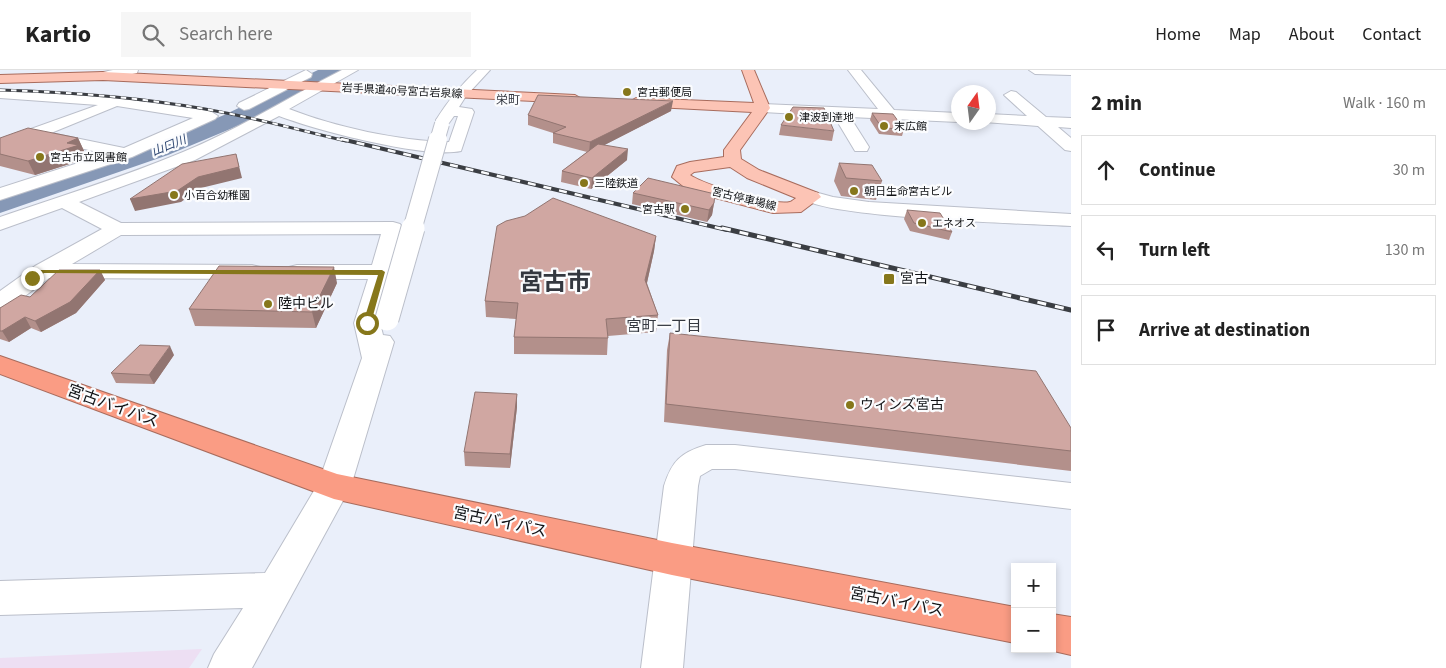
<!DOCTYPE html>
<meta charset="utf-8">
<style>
:root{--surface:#fff;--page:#f6f6f6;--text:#222;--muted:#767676;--line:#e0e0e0}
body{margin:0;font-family:"Source Sans 3","Noto Sans JP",sans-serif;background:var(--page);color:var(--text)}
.controls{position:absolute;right:15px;bottom:15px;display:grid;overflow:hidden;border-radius:0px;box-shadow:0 2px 8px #0003}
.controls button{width:45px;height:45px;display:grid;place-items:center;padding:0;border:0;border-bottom:1px solid var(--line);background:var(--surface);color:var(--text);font:25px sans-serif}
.compass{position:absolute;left:951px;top:15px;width:45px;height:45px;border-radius:50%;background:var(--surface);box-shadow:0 2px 8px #0003;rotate:14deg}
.stop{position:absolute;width:15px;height:15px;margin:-11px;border:4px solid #86771b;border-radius:50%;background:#fff}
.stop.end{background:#86771b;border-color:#fff;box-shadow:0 1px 5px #0008}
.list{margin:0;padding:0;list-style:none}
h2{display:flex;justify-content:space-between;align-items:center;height:65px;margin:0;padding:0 20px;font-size:21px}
h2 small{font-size:16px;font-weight:400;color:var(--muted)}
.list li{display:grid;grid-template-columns:32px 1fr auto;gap:15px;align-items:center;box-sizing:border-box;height:70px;margin:0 10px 10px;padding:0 10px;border:1px solid var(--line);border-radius:0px}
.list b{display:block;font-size:19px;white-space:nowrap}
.list em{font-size:16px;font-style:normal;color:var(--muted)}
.icon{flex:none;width:28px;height:28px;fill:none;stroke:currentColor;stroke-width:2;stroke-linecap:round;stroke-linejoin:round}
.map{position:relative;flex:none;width:1071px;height:598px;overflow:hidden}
header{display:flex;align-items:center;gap:30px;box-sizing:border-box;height:70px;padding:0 25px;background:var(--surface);border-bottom:1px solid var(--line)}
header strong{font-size:24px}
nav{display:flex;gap:28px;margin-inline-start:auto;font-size:18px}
.search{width:350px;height:45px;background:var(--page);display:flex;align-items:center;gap:12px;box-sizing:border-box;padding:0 18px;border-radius:0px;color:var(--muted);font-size:19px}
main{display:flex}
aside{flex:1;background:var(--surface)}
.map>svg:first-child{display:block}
</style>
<header>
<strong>Kartio</strong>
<div class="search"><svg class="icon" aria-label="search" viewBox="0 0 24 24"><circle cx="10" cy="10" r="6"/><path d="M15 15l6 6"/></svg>Search here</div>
<nav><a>Home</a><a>Map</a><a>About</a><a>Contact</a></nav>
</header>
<main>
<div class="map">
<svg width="1071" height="598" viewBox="0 0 1071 598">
<rect width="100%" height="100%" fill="#eaeffa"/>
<path fill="#eddff3" d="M202 579 189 598H0V588Z"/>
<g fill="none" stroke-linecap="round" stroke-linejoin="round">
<path fill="#8698b6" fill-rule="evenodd" d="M318 0H341L338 4 240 55 168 85 0 143V126L152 75 224 45Z"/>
<g stroke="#bbbfca" stroke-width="2">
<path id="minor" d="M113 0H138L137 3 103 10 96 6 98 3Z
M306 0 312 4 311 7 249 39 244 40 237 36 239 33Z
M342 0H358L289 39C335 57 399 71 449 72L458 46H454L449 53H439L436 50C448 31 460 16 477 0H490L466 26 459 37 472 39 474 42 461 81C425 89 316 60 279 46L195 90 79 132 121 153 393 152 400 154 403 158 380 253 383 265 390 266 394 272 351 416 252 598H208L214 584 243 538 0 545V511L265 503 318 414 362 288 354 253 368 209H297L289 207 286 202 289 197 297 195H372L381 164 121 165 72 194 252 195 260 197 263 202 260 207 252 209 49 208 9 238 0 240V221L35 196 102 159 62 138 0 160V147C61 126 124 107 183 82 239 59 289 27 342 0Z
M848 0H861L894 40 958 43V52L850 47 869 77 867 81H855L834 46 763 42 756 38 763 34 878 39Z
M1029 0H1071V5L1035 4Z
M0 20 117 28 210 41 218 46 215 49 132 87 0 130V118L106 84 37 68 0 81V70L98 35 0 28ZM117 36 193 48 124 78 51 63Z
M1011 21 1016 22 1046 47 1071 48V58L1058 57 1071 68V81L1065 80 1038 56 984 52H988V44L1027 46 1004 25Z
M811 121 833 127 869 132 1071 144V156C1034 154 816 148 801 127L804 123Z
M706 375H735L1071 413V439L735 399H712L700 406 698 416 683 598H641L664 416C672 391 680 383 706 375Z"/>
</g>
<g stroke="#a86c5d" stroke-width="2">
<path id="major" d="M742 0H754L770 38 740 80 741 89 759 100 818 123 821 127 801 142 773 143 689 121 672 107 677 96 690 92 724 87V80L752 42 636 36 629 32 636 28 754 33ZM730 97 747 108 796 128C796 128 791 132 790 132 773 136 705 115 690 105L694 102Z
M103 2 575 25 582 29 575 33 103 10 0 13V5Z"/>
</g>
<g stroke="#a86c5d" stroke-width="2">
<path id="highway" d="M0 286 337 404 672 473 1015 537V573L672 505 334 429 0 304Z
M1052 544 1071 547V585L1045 579H1052Z"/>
</g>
<use href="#minor" fill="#fff" fill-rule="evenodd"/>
<use href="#major" fill="#fcc4b5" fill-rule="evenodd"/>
<use href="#highway" fill="#fa9c84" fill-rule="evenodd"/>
<g stroke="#3b3e43" stroke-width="3">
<path id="rail-far2" d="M0 20C69 22 137 27 205 39 252 47 299 60 346 71"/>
</g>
<g stroke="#3b3e43" stroke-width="4">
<path id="rail-far1" d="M341 69 727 160"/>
</g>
<g stroke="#3b3e43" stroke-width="5">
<path id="rail" d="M722 158 1071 240"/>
</g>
<use href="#rail-far2" stroke="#fbfcfe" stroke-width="2" stroke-dasharray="5.5" stroke-linecap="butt"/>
<use href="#rail-far1" stroke="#fbfcfe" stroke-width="2.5" stroke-dasharray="8" stroke-linecap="butt"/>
<use href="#rail" stroke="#fbfcfe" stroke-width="3" stroke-dasharray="9" stroke-linecap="butt"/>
<g stroke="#bbbfca" stroke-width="16" stroke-linecap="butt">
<path id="minor-bridge-far2" d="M437 71 442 54"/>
</g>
<g stroke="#bbbfca" stroke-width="20" stroke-linecap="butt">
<path id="minor-bridge-far1" d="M412 160 438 69"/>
</g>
<g stroke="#bbbfca" stroke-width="25" stroke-linecap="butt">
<path id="minor-bridge" d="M387 249 413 158"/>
</g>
<use href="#minor-bridge-far2" stroke="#fff" stroke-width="14"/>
<use href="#minor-bridge-far1" stroke="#fff" stroke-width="18"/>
<use href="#minor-bridge" stroke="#fff" stroke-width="23"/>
</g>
<path fill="#b3908b" d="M671 41 604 75 627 90 591 119 561 112 562 101 587 82 553 73V63L528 55V45Z
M872 43 904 59 902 66 879 64 870 50Z
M781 55 834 61 832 71 779 65Z
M0 68H78L84 81 82 82 85 89 35 105 0 96Z
M839 93 882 111 876 130 841 126 834 111Z
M633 123 714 133 712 145 707 152 632 134Z
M907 140 952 162 949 170 910 161 904 149Z
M656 166 654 181 647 213 658 245 656 262 608 266 607 285 514 284V267L516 249 486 247 485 231Z
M100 200 105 210 76 243 41 262 31 258 9 272 0 269V238L30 227Z
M337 213 316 258 195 256 189 239Z
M670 263 1071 358V401L664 352 667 280Z
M174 285 154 314 116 313 111 303Z
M517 324V337L510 398 465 396 464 382Z"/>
<path fill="#927571" d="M673 31 671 41 589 83 590 72Z
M78 68 84 81 82 82 85 89 35 105 28 91 67 73Z
M628 79 627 90 591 119 592 108Z
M236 84 242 108 201 118 181 132 135 141 130 129 198 107Z
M714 133 712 145 707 152 709 140Z
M656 166 654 181 644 226 645 210Z
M334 197 337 213 316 258 312 242Z
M100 200 105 210 76 243 41 262 35 251Z
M25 247 31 258 9 272 2 261Z
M170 276 174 285 154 314 149 305Z
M517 324V337L510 398V384Z"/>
<path fill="#d0a7a2" stroke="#927571" d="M538 25 673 31 590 72 553 63 566 57 528 45Z
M793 37 824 38 834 61 781 55Z
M872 43 893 44 904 59 882 58Z
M28 58 78 68 67 73 79 75 28 91 0 84V68Z
M598 74 628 79 592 108 562 101Z
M236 84 239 97 198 107 177 121 130 129 182 94Z
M839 93 872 95 882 111 846 108Z
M648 108 715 124 714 133 709 140 633 123Z
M553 128 656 166 645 210 658 245 606 249 608 268 514 267 518 233 485 231 497 156 506 151 525 146Z
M907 140 940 143 952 162 914 153Z
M219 196 334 197 312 242 189 239Z
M59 200H100L70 232 35 251 25 247 2 261H0V238L21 225 30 227Z
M670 263 1036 301 1071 358V381L666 334Z
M140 275 170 276 149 305 111 303Z
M475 322 517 324 510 384 464 382Z"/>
<path fill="#86771b" d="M41 200H382L385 202 371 253 367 255 363 253 378 205 44 203 34 210H29V207Z"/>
<g fill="#86771b" stroke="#fbfcfe" stroke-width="2">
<circle cx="627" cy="22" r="5"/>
<circle cx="789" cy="47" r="5"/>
<circle cx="884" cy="56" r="5"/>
<circle cx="40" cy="87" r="5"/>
<circle cx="584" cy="113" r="5"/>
<circle cx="854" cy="121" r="5"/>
<circle cx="174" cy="125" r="5"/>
<circle cx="685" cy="139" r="5"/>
<circle cx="922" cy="153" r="5"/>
<rect x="883" y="203" width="12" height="12" rx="2.5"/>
<circle cx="268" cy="234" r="5"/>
<circle cx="850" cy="335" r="5"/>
</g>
<g text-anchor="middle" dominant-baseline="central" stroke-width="4.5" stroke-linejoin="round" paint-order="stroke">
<g font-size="11" fill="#101215" stroke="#fbfcfe">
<text transform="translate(402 21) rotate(3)">岩手県道40号宮古岩泉線</text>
<text transform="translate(744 129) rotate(14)">宮古停車場線</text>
</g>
<g font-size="11" fill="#101215" stroke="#fbfcfe" text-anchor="start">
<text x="637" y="22">宮古郵便局</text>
<text x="799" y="47">津波到達地</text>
<text x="894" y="56">末広館</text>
<text x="50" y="87">宮古市立図書館</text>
<text x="594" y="113">三陸鉄道</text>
<text x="864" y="121">朝日生命宮古ビル</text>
<text x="184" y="125">小百合幼稚園</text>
<text x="675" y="139" text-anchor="end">宮古駅</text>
<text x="932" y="153">エネオス</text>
</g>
<g font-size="12" fill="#343840" stroke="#fbfcfe">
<text x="508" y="30">栄町</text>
</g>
<g font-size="12" font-style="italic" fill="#2c4570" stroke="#fbfcfe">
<text transform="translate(169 76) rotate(-22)">山口川</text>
</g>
<g font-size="14" fill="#101215" stroke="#fbfcfe" text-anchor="start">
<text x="900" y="209">宮古</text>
<text x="278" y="234">陸中ビル</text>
<text x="860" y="335">ウィンズ宮古</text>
</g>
<g font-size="15" fill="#343840" stroke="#fbfcfe">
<text x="664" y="256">宮町一丁目</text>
</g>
<g font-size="16" fill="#101215" stroke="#fbfcfe">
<text transform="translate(113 336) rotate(20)">宮古バイパス</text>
<text transform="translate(500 452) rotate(12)">宮古バイパス</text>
<text transform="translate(897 532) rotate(11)">宮古バイパス</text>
</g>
<g font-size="24" font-weight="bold" fill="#343840" stroke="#fbfcfe">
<text x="555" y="212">宮古市</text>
</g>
</g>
</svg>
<div class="controls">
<button>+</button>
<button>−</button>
</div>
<svg class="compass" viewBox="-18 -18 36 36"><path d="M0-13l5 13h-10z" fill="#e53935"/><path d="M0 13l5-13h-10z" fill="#767676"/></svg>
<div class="stop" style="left:367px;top:253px"></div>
<div class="stop end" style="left:32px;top:208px"></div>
</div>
<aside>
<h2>2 min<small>Walk · 160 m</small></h2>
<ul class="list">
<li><svg class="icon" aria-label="ahead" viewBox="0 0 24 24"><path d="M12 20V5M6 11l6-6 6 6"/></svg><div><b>Continue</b></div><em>30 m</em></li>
<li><svg class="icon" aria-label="left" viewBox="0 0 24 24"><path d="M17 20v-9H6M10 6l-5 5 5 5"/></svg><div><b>Turn left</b></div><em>130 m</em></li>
<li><svg class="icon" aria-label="arrive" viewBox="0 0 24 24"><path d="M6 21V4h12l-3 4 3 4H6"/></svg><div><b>Arrive at destination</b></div></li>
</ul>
</aside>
</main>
